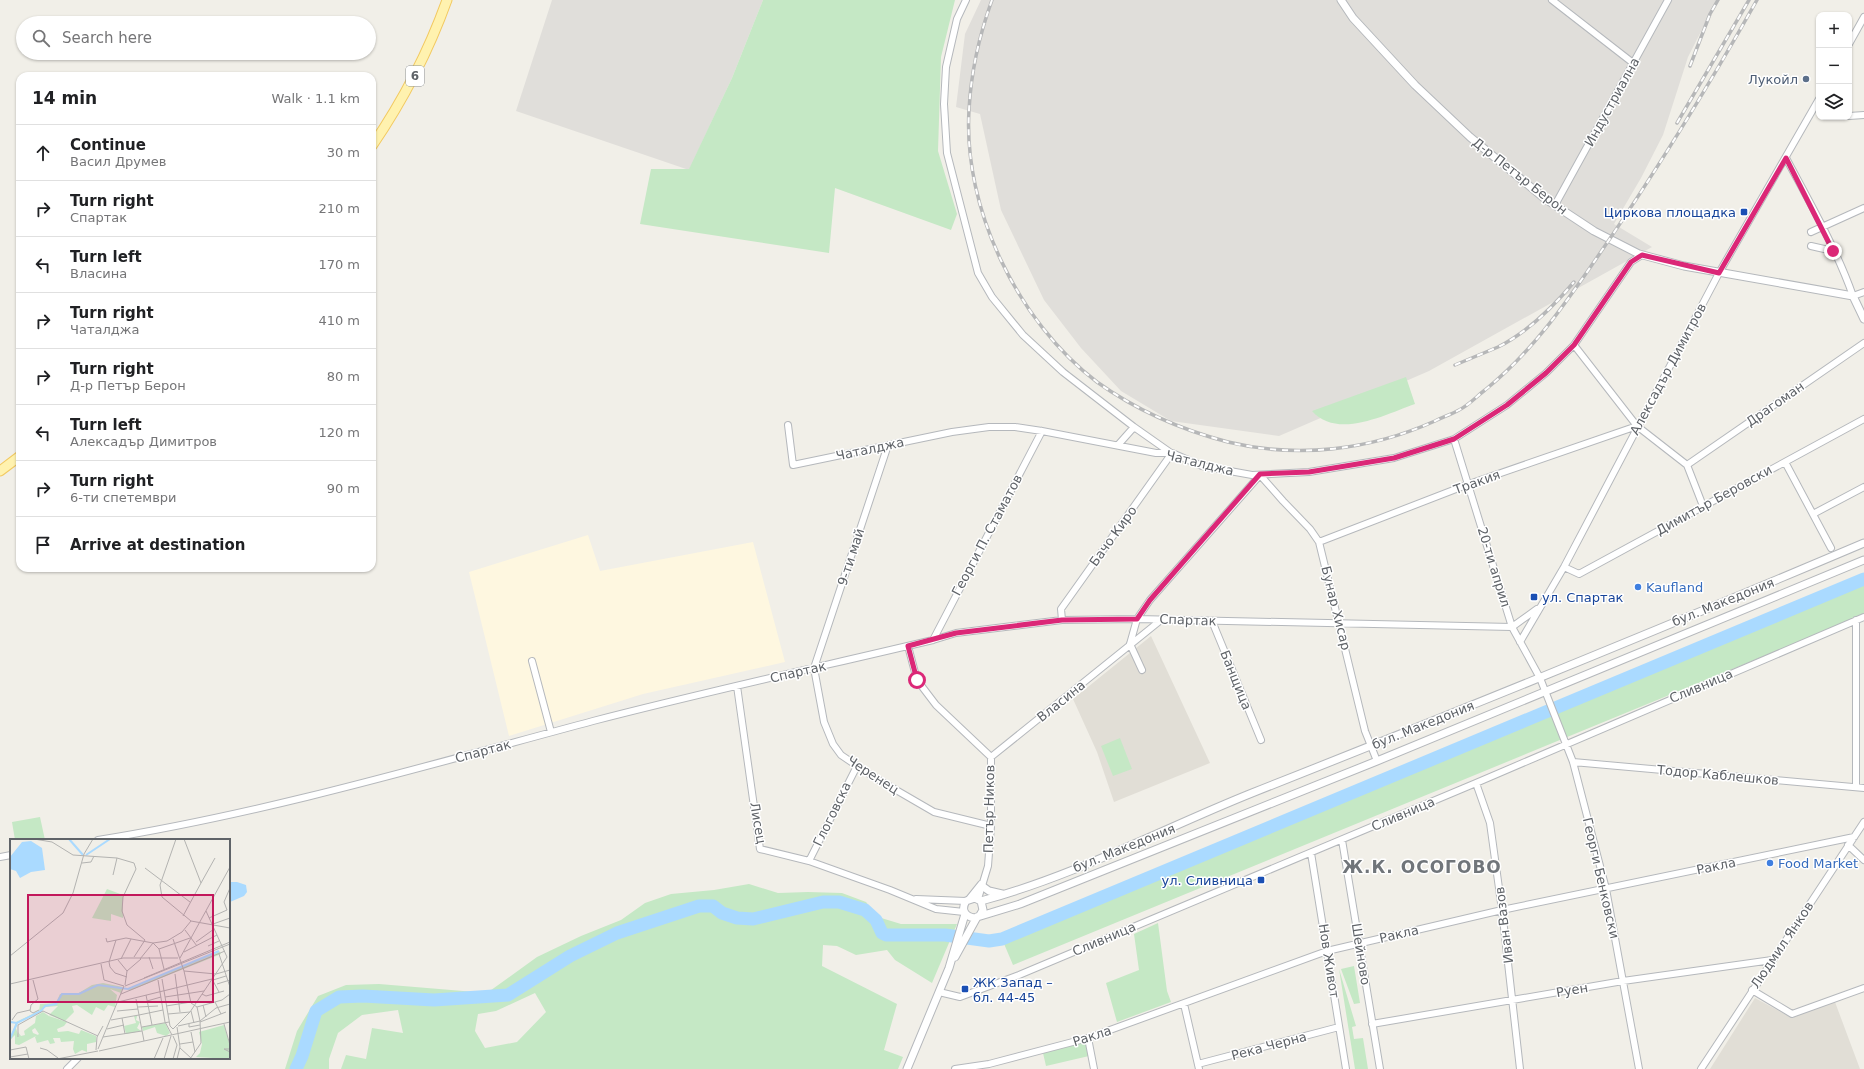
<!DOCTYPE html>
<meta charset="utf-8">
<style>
:root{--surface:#fff;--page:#f6f6f6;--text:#202124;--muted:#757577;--line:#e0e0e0}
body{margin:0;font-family:"DejaVu Sans",sans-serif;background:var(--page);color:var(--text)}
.controls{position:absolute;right:12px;top:12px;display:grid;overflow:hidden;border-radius:8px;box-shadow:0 1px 3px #0004}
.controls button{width:36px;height:36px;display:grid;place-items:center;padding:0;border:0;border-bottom:1px solid var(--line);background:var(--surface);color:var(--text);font:20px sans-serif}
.stop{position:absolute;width:12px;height:12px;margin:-9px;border:3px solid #db2777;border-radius:50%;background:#fff}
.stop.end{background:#db2777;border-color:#fff;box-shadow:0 1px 4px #0008}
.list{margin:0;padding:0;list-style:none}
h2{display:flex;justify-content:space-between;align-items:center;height:52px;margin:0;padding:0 16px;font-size:17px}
h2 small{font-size:13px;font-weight:400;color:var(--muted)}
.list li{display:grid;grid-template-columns:26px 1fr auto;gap:12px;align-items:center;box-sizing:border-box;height:56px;padding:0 16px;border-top:1px solid var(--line)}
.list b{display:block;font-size:15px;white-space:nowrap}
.list p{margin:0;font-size:13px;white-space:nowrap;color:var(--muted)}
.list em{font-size:13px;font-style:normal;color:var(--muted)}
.icon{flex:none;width:22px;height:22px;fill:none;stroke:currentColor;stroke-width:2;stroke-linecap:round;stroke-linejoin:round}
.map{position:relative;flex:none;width:1864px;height:1069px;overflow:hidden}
.search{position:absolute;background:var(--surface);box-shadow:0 1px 3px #0004;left:16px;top:16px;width:360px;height:44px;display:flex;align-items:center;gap:10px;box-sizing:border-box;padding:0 14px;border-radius:22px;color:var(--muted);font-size:15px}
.panel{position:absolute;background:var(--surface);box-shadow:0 1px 3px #0004;left:16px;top:72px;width:360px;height:500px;border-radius:12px}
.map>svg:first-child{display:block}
</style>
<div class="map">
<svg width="1864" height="1069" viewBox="0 0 1864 1069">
<rect width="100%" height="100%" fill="#f1efe8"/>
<path fill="#fef7e0" d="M588 535 600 571 753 542 785 662 643 694 509 736 469 572Z"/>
<path fill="#e0deda" d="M552 0H763L732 78 689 170 516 111Z
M981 0H1717L1688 57 1663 135 1641 178 1614 224 1652 247 1429 371 1279 436 1171 421 1121 391 1081 348 1044 300 1001 210 980 114 956 107 965 34Z"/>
<path fill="#e1ded6" d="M1151 636 1210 763 1114 802 1097 752 1073 699Z
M1755 998 1792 1018 1819 1006 1835 1002 1860 1069H1710Z"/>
<path fill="#c5e8c5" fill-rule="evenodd" d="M763 0H955L941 57 938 151 957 214 951 230 835 188 829 253 640 224 651 169H689L732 78Z
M1406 377 1415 404C1386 414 1338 440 1312 411Z
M1864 579V615L1013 965 1002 939 1537 714Z
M1120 738 1132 769 1113 776 1101 746Z
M40 817 45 840H15L12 822Z
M749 884 778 893 808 892 842 893 866 902 878 917 901 924H957L932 983 895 960 887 950 856 955 837 946 823 945 822 966 897 1004 884 1050 903 1057 898 1069H341L346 1055 366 1059 372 1028 403 1033 398 1010 362 1015 338 1033 329 1059V1069H285L297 1031 318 996 346 985 379 984 487 993 537 957 581 936 621 920 645 903 671 894 714 890ZM535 993 546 1012 517 1042 485 1048 475 1031 478 1014 496 1011Z
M1158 923 1167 991 1171 1002 1117 1022 1106 983 1139 970 1134 934Z
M1354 966 1360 1003 1354 1004 1341 969Z
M1339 969 1356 1026 1352 1027 1354 1039 1363 1038 1368 1069H1355Z
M1086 1042 1089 1056 1046 1066 1043 1053Z"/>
<path fill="#aadaff" d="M229 882H237L246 885 247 892 244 896 230 902 229 904Z"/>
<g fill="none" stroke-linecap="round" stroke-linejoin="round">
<path stroke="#aadaff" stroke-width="13" d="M296 1069 302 1056 316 1011 339 997 363 996 434 1000 508 995 570 956 617 933 699 906H713L722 913 737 918 753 919 823 902H839L865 910 876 920 882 933 886 935H945L989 941 1002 939 1864 579"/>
<g stroke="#b5b8bc" stroke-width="8">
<path id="minor" d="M966 0 957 19 946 67 944 104 947 153 978 273 992 297 1023 335 1063 372 1134 427 1171 453
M1552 0 1633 63
M1849 44 1864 17
M1849 116 1864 115
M1786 158C1810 203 1836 248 1853 296
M1555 205 1668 0
M1811 232 1864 208
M1811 246 1833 251
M1853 296 1864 292
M1574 345 1637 426 1687 465 1703 506
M788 425 793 465 952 432 989 427H1015L1042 431 1156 453H1172L1202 466 1252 475 1309 472 1394 458 1454 439 1507 405 1546 373 1574 345 1631 262 1642 255
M1454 439 1512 627 1540 678 1573 762 1606 889 1639 1069
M888 445 814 668 824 722 833 744 841 755 872 776 934 812 991 826
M1118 445 1134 427
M1785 462 1831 548
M1687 465 1864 343
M1813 514 1864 487
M1319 542 1469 484 1637 426
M1564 567 1579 574 1864 419
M1062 620 1061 609 1172 453
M1212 621 1261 740
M1512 627 1537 609
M933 640 1042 431
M1520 642 1564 567 1719 273 1819 99
M1130 644 1137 619 1150 600 1260 475 1283 501 1310 529 1319 542 1365 731 1377 761
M1130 644 1142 670
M908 646 917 680 936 705 991 757
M532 661 551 732
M737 686 760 849 809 861 890 890 936 909 964 912
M991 757 1161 620
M1573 762 1864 788
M1476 783 1490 823 1502 910 1520 1069
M1856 787V620
M98 840C266 813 429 765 593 721 705 692 819 667 933 640L956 633 1062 620 1137 619 1512 627
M1342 840 1380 1069
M1848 845 1864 860
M1311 853 1346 1069
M0 857 11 855
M809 861 857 766
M916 899 966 901
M969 899 981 884
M978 899 988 866 991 826V757
M1752 990 1792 1014 1864 988
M939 992 960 997 1019 975 1476 783 1864 617
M1184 1004 1199 1069
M1372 1024 1623 981 1772 960
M1088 1038 1094 1069
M1198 1064 1339 1027
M67 1069 78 1058
M955 1069 989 1064 1088 1038 1327 951 1502 910 1854 837
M1701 1069 1864 822"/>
</g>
<g stroke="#b5b8bc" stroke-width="9">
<path id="tertiary" d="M1341 0 1353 18 1415 85 1470 137 1544 198 1594 231 1639 254 1684 266 1853 296 1864 319
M982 886 989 891 1002 894
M981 901C1075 876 1162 829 1252 793 1457 712 1661 629 1864 543
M980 915 983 910 981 901 975 898 966 901C961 909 964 916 974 918L1020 904 1377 761 1864 560
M955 957 977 917
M907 1069 949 968 965 914"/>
</g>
<g stroke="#f2c960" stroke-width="11">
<path id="primary" d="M372 146C404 99 428 53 447 0
M0 471 20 456"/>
</g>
<use href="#minor" stroke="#fff" stroke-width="6"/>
<use href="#tertiary" stroke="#fff" stroke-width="7"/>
<use href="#primary" stroke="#fff2af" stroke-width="9"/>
<g stroke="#b6b7b8" stroke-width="3.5">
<path id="rail" d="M992 0C979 36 971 72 969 110 963 209 1018 322 1097 382 1136 410 1182 430 1228 442 1298 459 1370 450 1435 421 1443 417 1452 414 1459 410 1469 405 1477 396 1485 390 1531 353 1563 307 1596 259 1654 175 1707 89 1757 0
M1690 66 1710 14 1718 0
M1677 123 1749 0
M1455 365C1469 359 1484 353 1498 347 1528 332 1553 307 1574 282"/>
</g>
<use href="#rail" stroke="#fff" stroke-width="2" stroke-dasharray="6" stroke-linecap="butt"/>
</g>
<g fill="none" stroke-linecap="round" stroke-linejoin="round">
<path stroke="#db2777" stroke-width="5" d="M917 680 908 646 956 633 1062 620 1137 619 1150 600 1260 474 1309 472 1394 458 1454 439 1507 405 1546 373 1574 345 1631 262 1642 255 1719 273 1786 158 1833 251"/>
</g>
<circle fill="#5c6f8a" stroke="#fff" stroke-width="1.5" cx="1806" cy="79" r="4"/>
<g fill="#1a4fb4" stroke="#fff" stroke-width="1.5">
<rect x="1740" y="208" width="8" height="8" rx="2"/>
<rect x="1530" y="593" width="8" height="8" rx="2"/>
<rect x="1257" y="876" width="8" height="8" rx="2"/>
<rect x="961" y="985" width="8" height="8" rx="2"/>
</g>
<g fill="#3f7fe0" stroke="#fff" stroke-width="1.5">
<circle cx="1638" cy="587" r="4"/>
<circle cx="1770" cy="863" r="4"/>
</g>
<g text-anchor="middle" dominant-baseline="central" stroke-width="3" stroke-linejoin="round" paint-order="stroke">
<rect fill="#fff" stroke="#8f9295" stroke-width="1" x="406" y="66" width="18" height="20" rx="3"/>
<g font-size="12" font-weight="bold" fill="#5f6368">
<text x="415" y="76">6</text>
</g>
<g font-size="13" fill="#4e5e75" stroke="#fff" text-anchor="end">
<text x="1798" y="79">Лукойл</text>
</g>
<g font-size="13" fill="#5f6368" stroke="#fff">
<text transform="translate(1612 102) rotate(-61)">Индустриална</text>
<text transform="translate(1520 176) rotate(38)">Д-р Петър Берон</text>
<text transform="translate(1668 369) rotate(-62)">Алексадър Димитров</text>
<text transform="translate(1775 404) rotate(-35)">Драгоман</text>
<text transform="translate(870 449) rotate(-12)">Чаталджа</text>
<text transform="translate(1200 463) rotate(14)">Чаталджа</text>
<text transform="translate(1477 482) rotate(-20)">Тракия</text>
<text transform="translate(1714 500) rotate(-29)">Димитър Беровски</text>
<text transform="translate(987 535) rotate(-62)">Георги П. Стаматов</text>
<text transform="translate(1113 536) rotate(-54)">Бачо Киро</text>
<text transform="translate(851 557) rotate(-72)">9-ти май</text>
<text transform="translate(1494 567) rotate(73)">20-ти април</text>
<text transform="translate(1723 602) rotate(-22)">бул. Македония</text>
<text transform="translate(1336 608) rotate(76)">Бунар Хисар</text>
<text transform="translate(1188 620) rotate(2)">Спартак</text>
<text transform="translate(798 672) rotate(-13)">Спартак</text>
<text transform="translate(1236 680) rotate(68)">Банщица</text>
<text transform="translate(1701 686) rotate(-23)">Сливница</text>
<text transform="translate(1061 701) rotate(-39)">Власина</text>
<text transform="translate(1423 725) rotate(-22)">бул. Македония</text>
<text transform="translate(483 751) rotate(-15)">Спартак</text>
<text transform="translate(873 775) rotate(33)">Черенец</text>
<text transform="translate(1718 775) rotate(5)">Тодор Каблешков</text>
<text transform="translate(989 809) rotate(-89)">Петър Ников</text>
<text transform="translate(832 814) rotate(-64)">Глоговска</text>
<text transform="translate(1403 814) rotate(-23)">Сливница</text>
<text transform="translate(758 823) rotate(80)">Лисец</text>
<text transform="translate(1124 848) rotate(-22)">бул. Македония</text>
<text transform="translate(1716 866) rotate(-12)">Ракла</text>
<text transform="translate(1601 878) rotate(77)">Георги Бенковски</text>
<text transform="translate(1504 925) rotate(-97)">Иван Вазов</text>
<text transform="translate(1399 934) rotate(-13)">Ракла</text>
<text transform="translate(1104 939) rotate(-23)">Сливница</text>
<text transform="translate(1782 945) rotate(-56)">Людмил Янков</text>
<text transform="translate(1361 954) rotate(81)">Шейново</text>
<text transform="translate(1329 961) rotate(81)">Нов Живот</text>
<text transform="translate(1572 990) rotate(-10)">Руен</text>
<text transform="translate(1092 1036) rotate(-18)">Ракла</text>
<text transform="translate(1269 1046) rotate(-15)">Река Черна</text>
</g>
<g font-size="13" fill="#164399" stroke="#fff" text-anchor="end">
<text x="1736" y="212">Циркова площадка</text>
<text x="1542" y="597" text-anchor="start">ул. Спартак</text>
<text x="1253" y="880">ул. Сливница</text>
<text x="973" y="982" text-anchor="start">ЖК Запад –<tspan x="973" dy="15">бл. 44-45</tspan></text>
</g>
<g font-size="13" fill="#366cbe" stroke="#fff" text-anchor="start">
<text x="1646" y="587">Kaufland</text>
<text x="1778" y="863">Food Market</text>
</g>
<g font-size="17" font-weight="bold" letter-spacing="1" fill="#70757a" stroke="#fff">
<text x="1422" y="867">Ж.К. ОСОГОВО</text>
</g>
</g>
<g transform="translate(10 839)">
<rect width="220" height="220" fill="#f1efe8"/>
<path d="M97 50 113 56V79L101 75V82L82 79ZM209 112 211 115 119 152 118 150ZM93 144 113 148 111 154 100 150 107 156 105 168 98 166 94 172 86 168 82 176 67 166 62 167 64 173 55 182 39 176 48 167 36 168 8 184 6 189 9 199 8 193 11 197 15 196 14 192 25 184 26 177 33 173 39 177 57 183 54 187 47 190 48 193 58 192 69 195 71 191 86 197V203L77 205V213L72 211 65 215 63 210 64 202 51 203 50 199H43L45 204 40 205 38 201 27 204 25 198 29 195 25 189 22 191 23 194 28 196 9 206 5 205V196L0 201 6 183 29 172 30 165 46 164 50 155H67L82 146ZM124 177H127L126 181 130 183 127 189 131 192 116 195 114 187 126 184ZM155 184 160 194 156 197 147 194 145 188 133 192 132 188ZM214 186 220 207V220L186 218 190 214 192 205 189 193Z" fill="#c5e8c5"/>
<path d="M21 2 32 9 35 31 21 33 10 39 6 32 0 30V18L12 3Z" fill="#aadaff"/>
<path fill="none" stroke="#aadaff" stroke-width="2" d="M59 0 73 16M76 16 100 0M0 183 7 184 31 172 35 167 46 165 52 155H69L88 146 118 150 209 112M0 200 7 184"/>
<path fill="none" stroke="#b3b3b1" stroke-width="1" d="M24 0 42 3 63 16 107 19 124 24 126 30 113 58 112 72 117 86 135 101M166 0 150 46 152 58 181 82 220 89M72 24 81 23 84 17M135 29 180 63M103 36 107 19M191 44 205 19M196 72 217 118M173 77 191 44 174 0M199 79 217 71 214 63 220 49M203 85 220 79M175 91 187 107M96 99 97 103 116 99 143 104 157 102 172 93 181 82M163 100 174 132 181 164 187 168 190 182 191 204 180 220M106 101 99 123 100 128 105 134 117 138M186 103 204 90M198 107 209 102M149 110 180 99M174 113 207 96M209 115 220 148M0 117 53 74 63 54 74 15 83 0M124 118 135 101M139 118 143 130M170 119 220 28M111 120 121 100M130 120 143 104 149 110 154 130M108 121 117 132M91 125 94 141 114 147M117 132 131 120M174 132 206 135 220 131M165 135 170 173M203 135V118M134 139 220 103M152 140 160 187 163 190 180 173 217 118M202 140 209 153M23 141 28 160 21 166 20 172 23 174 29 171M148 141 155 183M203 141 216 137M0 145 113 119H168M207 145 220 141M115 146 117 132M115 147 220 105M111 155 215 112M192 155 196 157 214 152M136 156 142 186M155 158 194 152M126 160 134 202M137 162 151 158M108 163 202 140M205 163 211 175M193 166 196 178M156 167 181 163M128 168 148 167M187 168 212 161 220 155M206 169 220 165M107 172 128 170M181 172 184 184M158 175 180 173M129 176 153 171M112 179 115 195M2 181 7 174 20 171M101 181 129 176M155 183 162 196M190 183 216 173M179 185V188L190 186M214 185 220 206M168 187 190 182 206 169M132 188 159 183M97 190 114 186M181 193 185 213M163 197 167 206 163 220M8 198V186L33 172 88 197M93 198 132 192M170 205 183 203M30 209 37 211 48 219M170 209 181 219M88 210 114 147M220 210H214L220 213M0 211 16 208 19 220M86 211 87 198 93 187M89 212 220 183M0 218 18 215M47 220 88 212M144 220 153 199M154 220 161 197M167 220 170 208 167 188"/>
<path fill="#c2185b" fill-opacity="0.15" stroke="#c2185b" stroke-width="2" d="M18 56H203V163H18Z"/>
<rect width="220" height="220" fill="none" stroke="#5f6368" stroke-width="2"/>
</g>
</svg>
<div class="controls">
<button>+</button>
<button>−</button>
<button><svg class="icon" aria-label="layers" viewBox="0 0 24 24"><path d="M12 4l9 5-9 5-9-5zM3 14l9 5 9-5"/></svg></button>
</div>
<div class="stop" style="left:917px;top:680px"></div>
<div class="stop end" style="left:1833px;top:251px"></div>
<div class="search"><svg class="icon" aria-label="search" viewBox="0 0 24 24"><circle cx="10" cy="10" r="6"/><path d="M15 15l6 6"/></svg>Search here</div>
<section class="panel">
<h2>14 min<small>Walk · 1.1 km</small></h2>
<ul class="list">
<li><svg class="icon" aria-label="ahead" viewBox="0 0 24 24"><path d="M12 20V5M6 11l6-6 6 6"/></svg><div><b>Continue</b><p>Васил Друмев</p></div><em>30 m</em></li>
<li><svg class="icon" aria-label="right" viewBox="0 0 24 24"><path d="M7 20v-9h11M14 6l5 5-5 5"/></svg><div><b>Turn right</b><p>Спартак</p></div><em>210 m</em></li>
<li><svg class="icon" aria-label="left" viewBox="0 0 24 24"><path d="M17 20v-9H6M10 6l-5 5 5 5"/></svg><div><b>Turn left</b><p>Власина</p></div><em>170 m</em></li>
<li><svg class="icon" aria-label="right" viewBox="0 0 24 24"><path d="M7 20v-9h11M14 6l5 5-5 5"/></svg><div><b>Turn right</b><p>Чаталджа</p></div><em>410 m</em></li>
<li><svg class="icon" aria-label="right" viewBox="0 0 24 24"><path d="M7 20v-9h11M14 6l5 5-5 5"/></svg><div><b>Turn right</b><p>Д-р Петър Берон</p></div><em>80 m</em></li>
<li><svg class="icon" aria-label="left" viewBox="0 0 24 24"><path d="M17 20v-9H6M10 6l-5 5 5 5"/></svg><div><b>Turn left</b><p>Алексадър Димитров</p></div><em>120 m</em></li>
<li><svg class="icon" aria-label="right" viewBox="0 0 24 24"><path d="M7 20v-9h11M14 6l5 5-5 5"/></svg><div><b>Turn right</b><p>6-ти спетември</p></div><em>90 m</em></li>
<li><svg class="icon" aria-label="arrive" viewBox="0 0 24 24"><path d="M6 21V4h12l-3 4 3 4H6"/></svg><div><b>Arrive at destination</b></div></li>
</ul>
</section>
</div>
